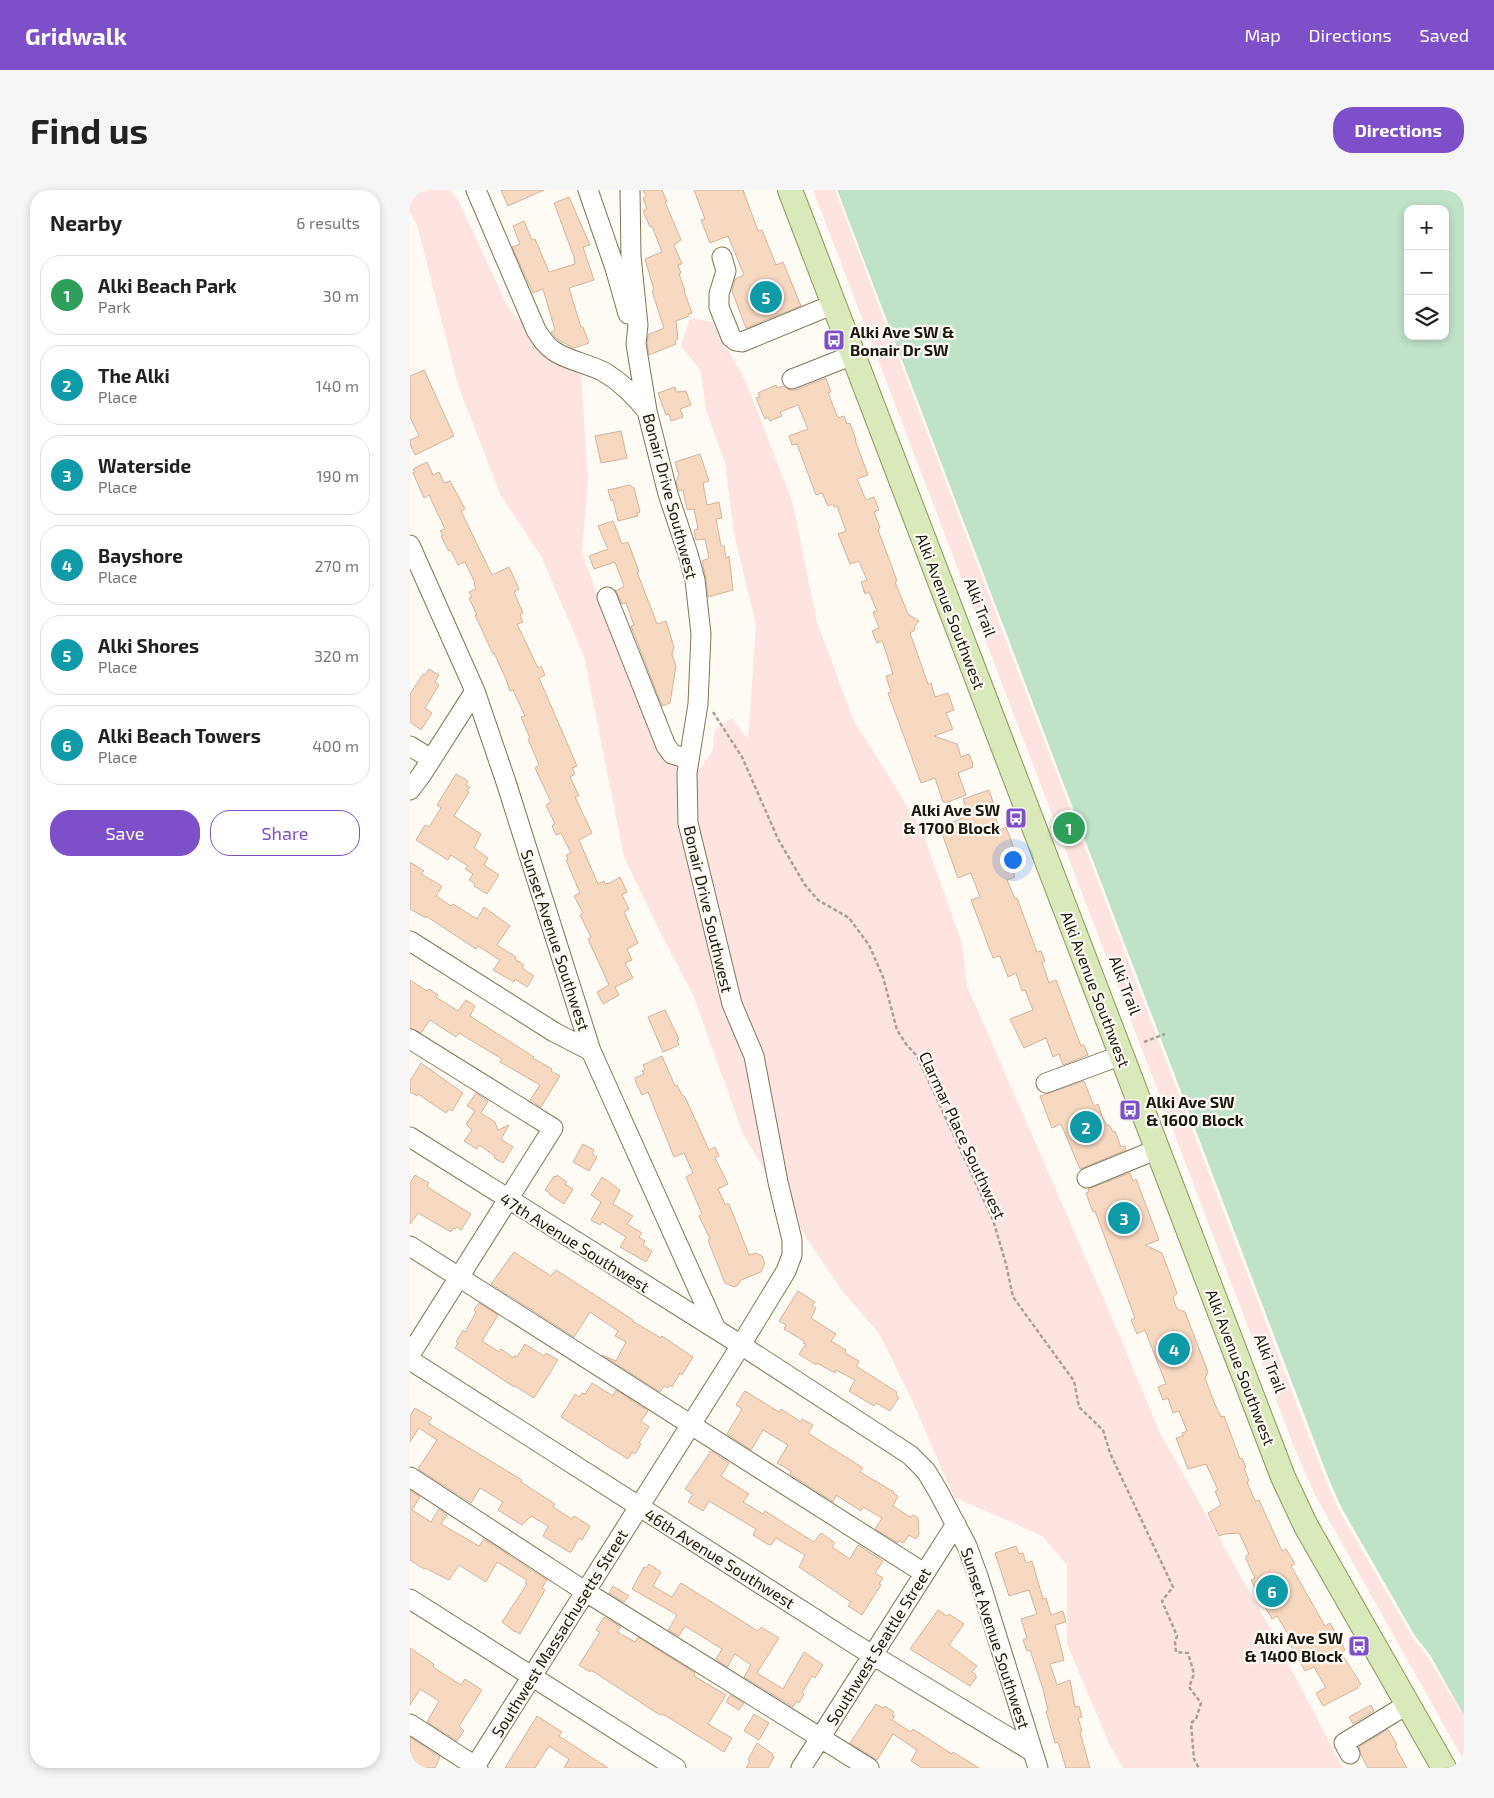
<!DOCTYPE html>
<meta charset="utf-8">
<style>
:root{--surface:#fff;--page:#f6f6f6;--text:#222;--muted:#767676;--line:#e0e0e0;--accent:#7d4fc8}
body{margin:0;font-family:"Exo 2",sans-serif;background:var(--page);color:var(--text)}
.controls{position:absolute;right:15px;top:15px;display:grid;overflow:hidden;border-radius:10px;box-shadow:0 2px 8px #0003}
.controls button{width:45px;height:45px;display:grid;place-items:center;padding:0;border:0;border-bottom:1px solid var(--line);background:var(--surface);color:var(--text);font:25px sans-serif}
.you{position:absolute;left:602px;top:669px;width:18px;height:18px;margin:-12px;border:4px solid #fff;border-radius:50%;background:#1a73e8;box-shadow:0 0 0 8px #1a73e833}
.badge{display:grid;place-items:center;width:32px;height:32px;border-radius:50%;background:var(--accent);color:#fff;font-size:16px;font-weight:700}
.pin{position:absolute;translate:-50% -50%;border:2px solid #fff;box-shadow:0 1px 5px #0006}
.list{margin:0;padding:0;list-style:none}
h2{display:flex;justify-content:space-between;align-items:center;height:65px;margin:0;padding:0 20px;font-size:21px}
h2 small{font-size:16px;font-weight:400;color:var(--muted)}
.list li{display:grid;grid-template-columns:32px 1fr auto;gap:15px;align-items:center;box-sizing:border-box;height:80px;margin:0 10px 10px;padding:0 10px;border:1px solid var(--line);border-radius:20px}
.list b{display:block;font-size:19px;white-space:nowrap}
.list p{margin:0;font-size:16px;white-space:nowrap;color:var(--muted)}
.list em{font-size:16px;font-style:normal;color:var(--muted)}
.actions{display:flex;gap:10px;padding:15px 20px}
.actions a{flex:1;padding:11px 0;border:1px solid var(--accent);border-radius:20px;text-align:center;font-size:18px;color:var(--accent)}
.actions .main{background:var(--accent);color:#fff}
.icon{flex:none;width:28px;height:28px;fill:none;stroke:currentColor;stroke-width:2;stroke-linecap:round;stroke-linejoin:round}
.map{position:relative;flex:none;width:1054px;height:1578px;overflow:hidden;border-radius:20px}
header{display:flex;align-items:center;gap:30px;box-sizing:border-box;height:70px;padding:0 25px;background:var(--accent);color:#fff}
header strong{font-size:24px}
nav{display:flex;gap:28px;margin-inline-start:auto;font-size:18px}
.intro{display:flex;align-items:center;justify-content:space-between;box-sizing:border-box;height:120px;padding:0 30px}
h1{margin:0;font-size:35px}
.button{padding:12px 22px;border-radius:20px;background:var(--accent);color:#fff;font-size:18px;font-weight:700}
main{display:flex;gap:30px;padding:0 30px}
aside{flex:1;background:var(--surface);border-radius:20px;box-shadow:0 2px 8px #0003}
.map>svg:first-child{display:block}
</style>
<header>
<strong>Gridwalk</strong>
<nav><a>Map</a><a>Directions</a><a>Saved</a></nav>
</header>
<div class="intro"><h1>Find us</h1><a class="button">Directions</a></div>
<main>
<aside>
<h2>Nearby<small>6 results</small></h2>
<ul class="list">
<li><span class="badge" style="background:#2e9e5b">1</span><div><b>Alki Beach Park</b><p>Park</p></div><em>30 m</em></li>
<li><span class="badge" style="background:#0f9aa8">2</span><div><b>The Alki</b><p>Place</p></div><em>140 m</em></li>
<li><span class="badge" style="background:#0f9aa8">3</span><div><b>Waterside</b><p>Place</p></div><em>190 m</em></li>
<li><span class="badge" style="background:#0f9aa8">4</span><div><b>Bayshore</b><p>Place</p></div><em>270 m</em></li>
<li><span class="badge" style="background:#0f9aa8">5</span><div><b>Alki Shores</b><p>Place</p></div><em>320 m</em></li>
<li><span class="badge" style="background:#0f9aa8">6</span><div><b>Alki Beach Towers</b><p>Place</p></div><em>400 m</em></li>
</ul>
<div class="actions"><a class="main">Save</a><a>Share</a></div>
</aside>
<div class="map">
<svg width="1054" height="1578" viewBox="0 0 1054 1578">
<rect width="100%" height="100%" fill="#fefbf5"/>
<path fill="#fde4e0" d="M0 0H40L48 10 100 121 129 149 171 181 178 292 172 362 200 441 257 527 271 606 303 560 304 541 322 528 338 550 346 435 324 343 315 273 296 220 291 182 271 156 280 128 302 132 335 190 382 310 407 432 444 531 511 638 552 753 557 796 709 1144 749 1241 862 1442 933 1578H713L700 1556 657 1454V1375L632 1346 544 1307 501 1208 470 1145 430 1098 381 1025 333 944 283 805 250 742 214 667 174 466 131 366 90 304 48 195 7 35 0 23Z
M403 0H427L932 1319 1005 1446 1020 1465 1054 1525V1571L905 1305 884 1257Z"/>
<path fill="#c0e2c9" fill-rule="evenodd" d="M427 0H1054V1525L1020 1465 1005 1447 932 1319 919 1290ZM998 19H1035V146H998Z"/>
<path fill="#fefbf5" d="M425 0H427L919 1290 932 1319 1005 1446 1020 1465 1054 1528 1018 1467 1003 1448 929 1320 916 1291Z"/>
<path fill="#f7d8c0" stroke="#d1b39c" d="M91 0H134L98 16Z
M233 0H252L257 12H255L271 50 264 55 272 74 268 75 271 83 269 84 275 100 274 101 282 123 278 124 279 126 266 131 268 149 265 151 266 154 239 165 237 154 238 145 254 138 242 101 244 100 235 69 252 62 242 36 240 37 233 21 237 19 233 8 236 6Z
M284 0H333L348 41 352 40 366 75 373 72 391 116 336 138 322 101 325 89 334 85 318 46 300 53 291 30 295 29Z
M159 7 180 55 173 57 184 90 159 98 171 137H173L179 153 164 158 148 150 141 142 145 140 133 99 123 103 102 57 110 54 103 36 114 31 122 50 125 49 139 82 165 74 164 67 144 13Z
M14 180 44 246 5 265 0 254V250L9 246 0 227V186Z
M416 188 421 202 418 203 428 228 434 226 437 234 440 233 446 250H445L458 285 447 289 456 310 464 307 469 320 464 322 470 337 468 340 482 377 487 391 485 392 498 424 509 431 504 437 505 440 500 443 518 494 521 493 525 507 538 503 544 520 536 523 543 539 524 546 547 554 551 567 559 564 563 574 562 575 563 577 548 583 556 605 538 612H533L525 588 511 593 478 503 481 502 476 486 483 484 473 453 472 451 467 453 462 441 469 438 463 422 467 421 459 402 455 404 451 392 457 390 449 371 440 374 435 361 428 344 436 341 427 316 424 317 423 314 418 316 412 303 406 305 387 254 382 255 379 246 398 239 388 215 370 222 372 226 360 231 358 227 355 229 346 208 350 207 348 203 366 195 367 198 373 196 380 200H386Z
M265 197 266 202 276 201 281 215 270 219 273 227 261 231 259 224 256 225 248 203Z
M211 241 217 268 191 273 185 246Z
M290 264 299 291 293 293 297 315 309 312 312 328 306 329 311 356H314L316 368 319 366 323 400 298 407 296 389 292 371 299 368 295 349 286 350 284 340 288 339 284 319 277 320 273 300 269 301 266 292 269 285 265 272Z
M17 272 23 285 29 282 34 293 40 291 55 319 51 321 82 385 99 377 109 399 104 402 113 423 110 425 113 432 107 434 128 478 131 476 135 485 129 488 167 576 162 578 165 584 160 587 169 606 165 607 182 643 169 650 188 694 194 691 195 694 200 693 210 687 217 702 212 705 219 719 214 722 228 753 217 759 222 770 215 773 223 788 205 797 209 805 193 814 187 802 199 795 178 749 181 747 170 725 173 723 164 706 170 703 156 670 158 669 156 665 161 663 151 643 146 645 142 636 145 634 136 615 141 612 125 578 129 575 118 549 120 548 111 527 115 526 103 500 100 501 96 489 84 463 83 464 65 425H67L59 408 62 407 59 402 66 399 64 394 65 393 55 372 48 375 41 361 38 360 31 346 33 345 30 341 35 339 19 305 14 308 3 283 5 282 3 279Z
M220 295 224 298 230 322 227 323 228 326 208 331 203 310 201 311 198 300Z
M203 331 212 354 218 352 229 382H227L247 434 256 431 264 457 262 465 266 476 260 513 252 516 221 436 224 435 216 413 212 414 206 401 214 396 205 372 184 379 179 366 198 359 188 336Z
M19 479 29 485 25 492 29 495 15 518 22 523 11 540 0 532V504L13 484 15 485Z
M46 584 58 591 56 595 60 597 57 601 59 602 44 626 71 644 64 658 78 668 74 675 89 685 77 704 64 696 65 694 59 690 63 684 55 679 58 676 41 665 38 670 6 650 15 635 19 637 31 618 27 615Z
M579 600 584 615 581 616 590 640 596 637 606 664 598 667 605 687 597 690 605 709 607 708 627 762 631 761 635 771 632 772 639 793 646 790 671 856 674 855 678 865 653 875 649 864 643 867 636 848 614 858 600 829 623 820 615 800 612 801 606 783 598 787 590 766 583 768 561 710 570 707 561 683 548 688 530 638 559 625 553 609Z
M0 672 14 681 11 684 32 696 26 706 41 716 43 714 67 729 74 717 100 736 87 755 106 767 105 769 114 775 112 778 124 786 117 797 105 789 104 792 83 780 90 770 68 756 66 759 16 726V728L0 719Z
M0 790 17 801 19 799 28 805 26 807 48 821 56 810 65 816 60 826 124 867 123 868 142 879 141 881 150 886 131 917 120 910 130 895 90 872 92 869 49 843 46 847 20 830 11 843 0 838Z
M255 820 269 849 267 850 269 855 253 862 238 827Z
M252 866 265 896 267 895 272 905 275 907 299 960 305 957 309 966 305 968 318 994 308 999 315 1014H319L339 1065 346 1063 352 1066 355 1073 351 1082 331 1090 328 1095 324 1097 315 1093 298 1050 300 1049 289 1026 292 1024 276 987 283 983 274 963 264 967 238 902 232 905 226 893 225 888 234 884 232 881 235 880 233 875Z
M11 873 53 903 42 921 39 919 36 923 8 904 7 906 0 902V891Z
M674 891 684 916 688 914 693 929 697 935 700 936 703 942 705 941 711 957 715 956 716 960 670 979 651 934 642 938 630 906Z
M66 903 78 911 71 923 85 932 88 940 99 935 91 949 103 957 93 973 84 968 85 966 69 955 67 959 54 951 62 940 56 934 65 921 57 916Z
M173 954 184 960 182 964 187 967 179 981 163 972Z
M720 983 723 991 726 989 749 1050 735 1055 752 1063 767 1103 763 1108 767 1119 775 1122 798 1182 795 1188 804 1212 811 1227 814 1226 830 1269 832 1268 836 1277 834 1278 839 1291 837 1292 845 1311 849 1310 872 1361 876 1359 885 1374 881 1376 915 1436 920 1433 935 1460 931 1463 951 1494 947 1497 948 1498 913 1516 906 1503 915 1498V1496L904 1477 895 1481 880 1454 883 1452 867 1426 862 1429 848 1404 841 1390 845 1388 836 1369V1366L839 1364 829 1343 815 1344 809 1346 798 1323 811 1315 805 1301 808 1300 796 1274 778 1279 766 1248 773 1246 772 1243 777 1241 769 1221 763 1223 758 1208 753 1210 748 1197 756 1194 735 1140 727 1144 721 1130 725 1128 685 1021 683 1022 676 1003 679 1002 678 999Z
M5 985 19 993 17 996 22 1000 61 1024 51 1040 47 1037 45 1039 43 1038 41 1042 8 1023 0 1034V993Z
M147 985 157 992 155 994 163 999 154 1014 139 1004V1002L135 1000 144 986 146 987Z
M192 987 210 1000 203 1014 223 1026 217 1034 232 1043 229 1047 235 1051 233 1055 242 1061 236 1072 210 1057 216 1047 192 1032 190 1035 181 1030 191 1012 181 1005Z
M104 1062 141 1086 146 1080 211 1122 223 1130 222 1131 251 1148 252 1146 283 1167 272 1185 270 1183 262 1197 260 1195 258 1198 254 1196 250 1202 192 1165 206 1171 216 1152 205 1146 208 1141 180 1122 164 1147 81 1094Z
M388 1101 405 1112 402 1116 406 1118 401 1128 426 1144 421 1151 436 1160 435 1163 449 1171 446 1176 487 1202 486 1205 489 1207 480 1221 466 1213 464 1216 439 1201 445 1190 426 1180 425 1183 407 1173 406 1175 389 1164 396 1154 393 1153 394 1151 374 1139 376 1135 369 1131Z
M69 1113 88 1125 72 1151 89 1162 91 1159 104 1168 105 1165 107 1167 115 1154 134 1166 136 1163 148 1170 124 1208 105 1196 104 1197 45 1158 48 1153 46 1152 53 1140 55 1142 66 1122 64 1120Z
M182 1193 203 1206 206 1200 238 1221 231 1231 239 1237 229 1253 231 1254 225 1264 222 1262 218 1269 151 1227 165 1204 169 1207 172 1203 175 1204Z
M335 1201 369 1222 371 1219 391 1232 392 1229 403 1235 398 1243 453 1278 450 1282 484 1302 483 1303 488 1306 483 1316 500 1327 503 1325 508 1328 509 1344 506 1349 499 1345 494 1353 489 1351 488 1353 465 1339 472 1328 453 1317 451 1321 426 1305 423 1312 380 1284 381 1281 367 1273 378 1255 353 1240 341 1260 317 1244 332 1219 326 1215Z
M5 1218 22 1228 18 1233 112 1290 111 1292 145 1314 143 1317 162 1329 164 1326 180 1336 172 1350 169 1348 161 1362H159L133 1346 138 1336 121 1326 112 1335 88 1320 93 1312 70 1298 61 1313 8 1279 27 1250 9 1238 0 1252V1226Z
M301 1261 319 1273 311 1286 339 1304 333 1312 353 1324 355 1321 404 1352 411 1343 425 1353 422 1357 440 1369 448 1355 473 1371 465 1383 473 1388 469 1394 471 1395 452 1425 438 1416 441 1412 389 1377 395 1365 366 1348 361 1355 357 1354 343 1345 346 1339 299 1311 293 1321 278 1312 283 1304 275 1299Z
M0 1300 10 1307 2 1320 21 1332 29 1319 37 1325 31 1334 69 1356 74 1349 137 1390 132 1398 135 1400 110 1444 105 1441V1442L92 1432 117 1394 115 1393 117 1390 87 1372 76 1392 49 1375 39 1390 15 1378 14 1379 0 1370Z
M606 1356 609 1364 613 1363 616 1373 622 1371 633 1409 636 1408 641 1425 653 1421 656 1432 645 1435 654 1470 640 1474 647 1495 660 1490 665 1517 669 1516 672 1527 668 1528 672 1541 670 1542 680 1578H656L648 1552 645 1553 636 1521 638 1520 633 1499 620 1460 617 1461 613 1450 617 1448 611 1429 627 1424 619 1400 599 1406 585 1363Z
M239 1374 251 1382 243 1396 262 1407 271 1393 348 1441 351 1437 369 1448 347 1483 373 1499 394 1462 413 1475 405 1488 402 1486 392 1503 394 1504 389 1513 387 1511 383 1517 334 1487 341 1475 325 1464 317 1477 306 1469 312 1459 275 1436 269 1446 258 1440 267 1425 222 1399 234 1377 236 1378Z
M203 1396 219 1406 214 1412 199 1403Z
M528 1420 537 1426 539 1424 554 1434 539 1455 567 1476 562 1482 566 1485V1488L560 1496 500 1459Z
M194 1427 211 1437 207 1442 225 1452 228 1447 285 1483 284 1486 316 1505 298 1534 322 1548 314 1562 256 1526 251 1524 250 1525 181 1480 180 1482 169 1475 190 1442 186 1440Z
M0 1458 24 1474 23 1477 51 1495 55 1489 72 1500 49 1536 54 1541 47 1551 17 1532 29 1511 10 1499 0 1515Z
M320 1505 334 1513 329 1520 316 1512Z
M466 1514 473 1518 475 1516 484 1522 482 1525 485 1526 482 1530 501 1542 503 1539 542 1564 543 1562 569 1578H512L501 1571 507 1560 483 1544 467 1570 440 1553Z
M961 1515 964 1521 943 1534 939 1527Z
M344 1524 359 1533 349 1550 334 1541Z
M127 1526 152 1542 149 1546 198 1578H154L159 1569 139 1556 125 1578H95Z
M978 1539 987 1555 985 1556 997 1578H958L951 1565 949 1557Z
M0 1547 30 1567 25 1578H0Z
M347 1553 363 1564 362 1566 364 1567 358 1578H336L340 1571 338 1570Z"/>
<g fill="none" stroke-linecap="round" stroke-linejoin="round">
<g stroke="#807556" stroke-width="21">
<path id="minor" d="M66 0 126 140C131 148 136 156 144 161 156 170 179 174 194 182 211 192 225 206 237 221
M178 0 205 78 218 124
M312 67 316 81 309 104V117L321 147 326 151 332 152 424 114
M382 189 443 165
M0 355 65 501 96 592 181 861 306 1139
M197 407 256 556 262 564 278 569
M0 556 21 569
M0 600 12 584 65 501
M0 751 144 842 181 861
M0 849 143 938 0 1165
M636 893 712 865
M0 947 331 1155 500 1265 516 1281 528 1301 557 1356 568 1386 628 1578
M677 988 748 959
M0 1056 514 1383
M0 1170 446 1455 623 1562
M0 1287 176 1402 459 1578
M0 1409 266 1578
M0 1534 68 1578
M940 1564 934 1553 998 1514
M64 1578 323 1168 376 1081 382 1065V1050L368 992 344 866 322 814 278 633 277 583 288 514 291 444 285 390 278 364 258 304 237 221 226 154 228 135 221 66 220 0
M391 1578 546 1334"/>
</g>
<g stroke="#88965d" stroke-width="26">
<path id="major" d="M380 0 873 1287 896 1336 1034 1578"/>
</g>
<path stroke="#a4a198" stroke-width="2.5" stroke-dasharray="4 2.5" stroke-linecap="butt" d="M303 522 332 567 368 649 395 695 408 710 439 728 459 755 473 787 487 840 496 854 507 866 583 1030 596 1074 603 1107 664 1191 669 1217 693 1240 700 1263 763 1397 752 1411 767 1446 765 1452 766 1462 778 1463 784 1484 779 1497 791 1513 786 1529 781 1533 784 1569 789 1578
M734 852 755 844"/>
<use href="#minor" stroke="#fff" stroke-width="19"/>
<use href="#major" stroke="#dae9b9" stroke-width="24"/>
</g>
<defs>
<g id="bus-square" transform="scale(1.125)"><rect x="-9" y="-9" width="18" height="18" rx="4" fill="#7d4fc8" stroke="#fefbf5"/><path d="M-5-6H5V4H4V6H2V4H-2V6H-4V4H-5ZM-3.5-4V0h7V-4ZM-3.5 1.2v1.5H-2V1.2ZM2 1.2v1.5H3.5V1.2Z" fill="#fff"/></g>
</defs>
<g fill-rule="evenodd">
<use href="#bus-square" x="424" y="150"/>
<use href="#bus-square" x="606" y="628"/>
<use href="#bus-square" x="720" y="920"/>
<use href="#bus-square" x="949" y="1456"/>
</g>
<g text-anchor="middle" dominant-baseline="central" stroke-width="4.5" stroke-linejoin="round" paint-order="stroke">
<g font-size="16" font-weight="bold" fill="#1b170a" stroke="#fefbf5" text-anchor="start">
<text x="440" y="141">Alki Ave SW &amp;<tspan x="440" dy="18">Bonair Dr SW</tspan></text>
<text x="590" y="619" text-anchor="end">Alki Ave SW<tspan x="590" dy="18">&amp; 1700 Block</tspan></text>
<text x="736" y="911">Alki Ave SW<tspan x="736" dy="18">&amp; 1600 Block</tspan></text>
<text x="933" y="1447" text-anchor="end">Alki Ave SW<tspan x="933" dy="18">&amp; 1400 Block</tspan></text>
</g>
<g font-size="16" fill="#1b170a" stroke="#fefbf5">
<text transform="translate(261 306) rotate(75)">Bonair Drive Southwest</text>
<text transform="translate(571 417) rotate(69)">Alki Trail</text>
<text transform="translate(541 421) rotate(69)">Alki Avenue Southwest</text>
<text transform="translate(299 719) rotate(77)">Bonair Drive Southwest</text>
<text transform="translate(146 750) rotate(72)">Sunset Avenue Southwest</text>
<text transform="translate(716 795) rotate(69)">Alki Trail</text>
<text transform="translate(686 799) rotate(69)">Alki Avenue Southwest</text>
<text transform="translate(553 945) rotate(65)">Clarmar Place Southwest</text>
<text transform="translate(165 1052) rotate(32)">47th Avenue Southwest</text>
<text transform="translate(861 1173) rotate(69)">Alki Trail</text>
<text transform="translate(831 1177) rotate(69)">Alki Avenue Southwest</text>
<text transform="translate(310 1368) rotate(32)">46th Avenue Southwest</text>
<text transform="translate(149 1443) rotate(-58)">Southwest Massachusetts Street</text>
<text transform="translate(586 1448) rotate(72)">Sunset Avenue Southwest</text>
<text transform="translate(468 1456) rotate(-58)">Southwest Seattle Street</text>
</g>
</g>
</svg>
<div class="controls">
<button>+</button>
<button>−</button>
<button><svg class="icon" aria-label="layers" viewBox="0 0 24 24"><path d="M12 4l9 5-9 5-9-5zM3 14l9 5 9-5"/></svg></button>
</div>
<div class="you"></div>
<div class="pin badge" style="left:659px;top:638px;background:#2e9e5b">1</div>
<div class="pin badge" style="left:676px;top:937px;background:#0f9aa8">2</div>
<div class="pin badge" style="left:714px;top:1028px;background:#0f9aa8">3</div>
<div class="pin badge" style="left:764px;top:1159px;background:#0f9aa8">4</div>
<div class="pin badge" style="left:356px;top:107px;background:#0f9aa8">5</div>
<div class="pin badge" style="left:862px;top:1401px;background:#0f9aa8">6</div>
</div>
</main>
